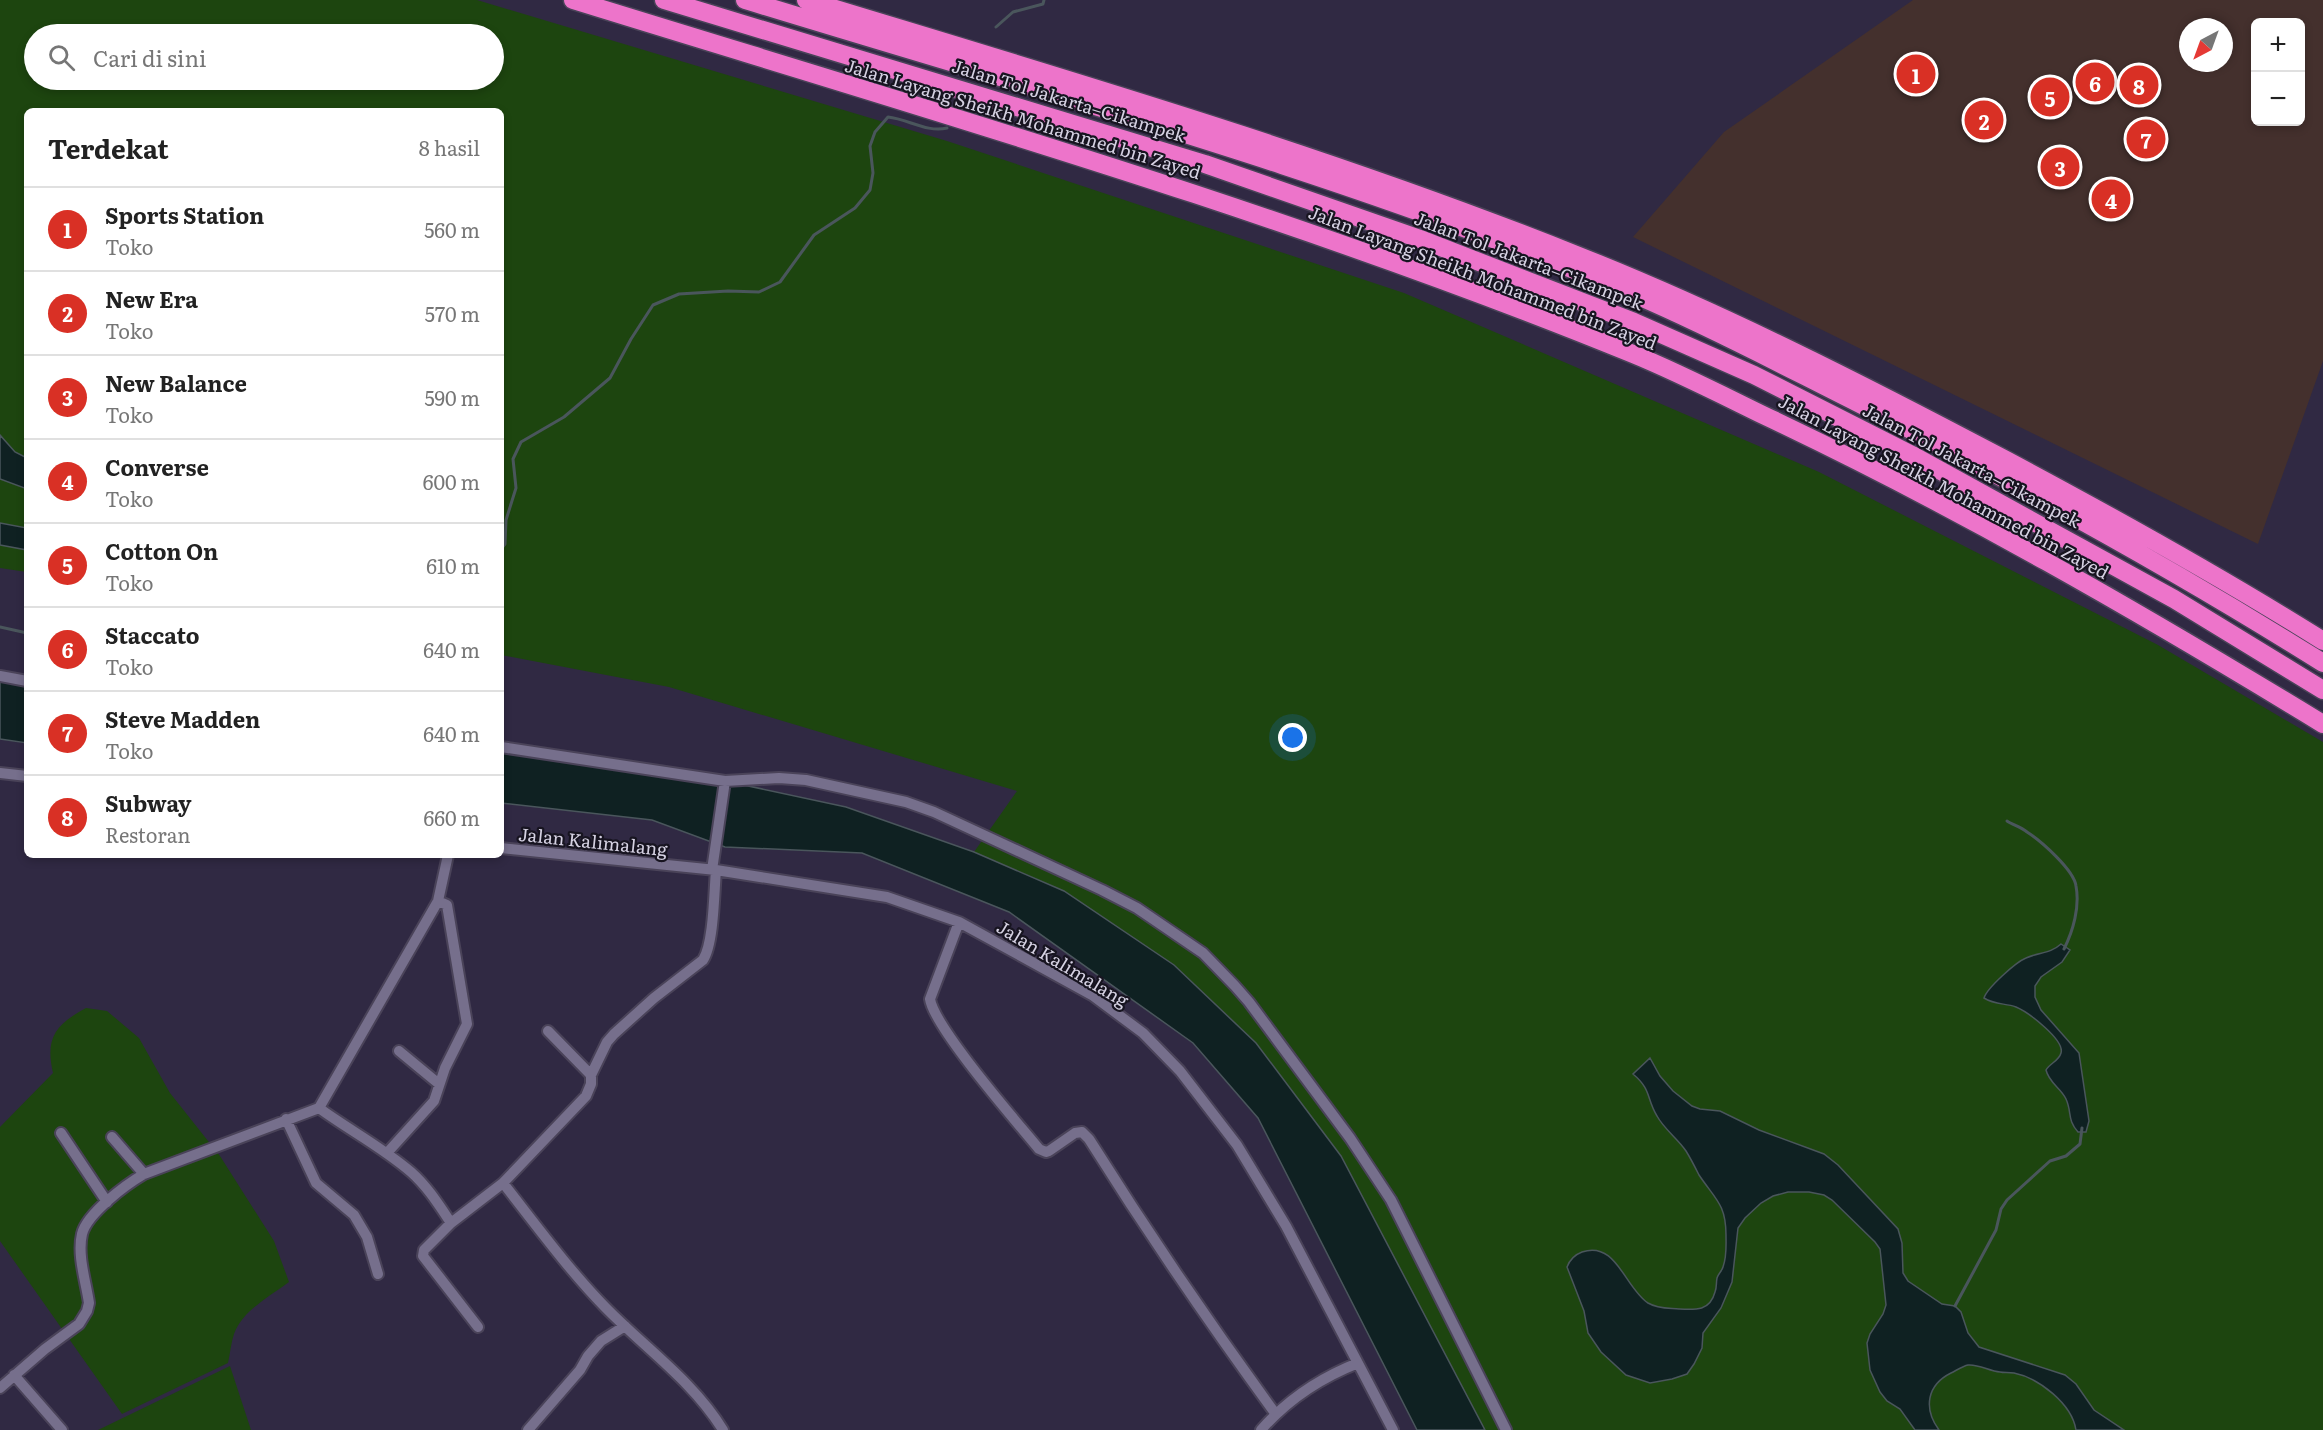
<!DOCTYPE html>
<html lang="id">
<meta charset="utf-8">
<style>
:root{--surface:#fff;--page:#f6f6f6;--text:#222;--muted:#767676;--line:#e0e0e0;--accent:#d93025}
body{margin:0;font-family:Literata,serif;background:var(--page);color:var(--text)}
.controls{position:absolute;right:18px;top:18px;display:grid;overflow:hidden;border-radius:9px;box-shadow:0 3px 9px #0003}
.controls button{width:54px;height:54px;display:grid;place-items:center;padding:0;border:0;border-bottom:2px solid var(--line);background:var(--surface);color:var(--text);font:30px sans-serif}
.compass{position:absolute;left:2179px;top:18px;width:54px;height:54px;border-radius:50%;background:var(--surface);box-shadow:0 3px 9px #0003;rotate:221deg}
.you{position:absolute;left:1293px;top:738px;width:21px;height:21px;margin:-15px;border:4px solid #fff;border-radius:50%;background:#1a73e8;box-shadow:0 0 0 9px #1a73e833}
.badge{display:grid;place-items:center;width:39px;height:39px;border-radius:50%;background:var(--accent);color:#fff;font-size:20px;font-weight:700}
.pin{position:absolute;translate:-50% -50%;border:3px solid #fff;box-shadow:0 2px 6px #0006}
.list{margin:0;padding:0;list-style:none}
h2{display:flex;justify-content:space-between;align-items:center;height:78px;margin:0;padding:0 24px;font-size:26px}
h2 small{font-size:20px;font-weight:400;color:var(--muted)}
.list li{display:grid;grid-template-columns:39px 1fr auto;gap:18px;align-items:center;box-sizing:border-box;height:84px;padding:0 24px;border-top:2px solid var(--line)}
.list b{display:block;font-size:22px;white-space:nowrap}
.list p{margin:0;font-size:20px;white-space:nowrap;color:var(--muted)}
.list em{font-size:20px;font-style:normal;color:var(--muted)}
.icon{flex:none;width:33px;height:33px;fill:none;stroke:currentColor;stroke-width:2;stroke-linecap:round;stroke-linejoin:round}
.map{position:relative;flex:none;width:2323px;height:1430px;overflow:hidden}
.search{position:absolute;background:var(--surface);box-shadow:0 3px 9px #0003;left:24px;top:24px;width:480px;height:66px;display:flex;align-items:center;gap:15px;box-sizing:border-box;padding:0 21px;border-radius:33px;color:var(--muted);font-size:22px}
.panel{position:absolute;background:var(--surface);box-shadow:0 3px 9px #0003;left:24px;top:108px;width:480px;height:750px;border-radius:9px}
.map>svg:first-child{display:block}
</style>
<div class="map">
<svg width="2323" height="1430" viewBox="0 0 2323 1430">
<rect width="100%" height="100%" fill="#302943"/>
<path fill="#44302d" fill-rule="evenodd" d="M1913 0H2323V361L2258 544 1633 237 1724 132ZM2256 22H2300V122H2256ZM2188 27H2224V63H2188Z"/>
<path fill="#1d450f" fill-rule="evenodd" d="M0 0H477L947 141 1404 293 1819 472 2158 645 2323 742V1430H1484L1256 1043 1174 965 1064 891 974 852 1017 791 669 687 501 655V111H27V572L0 568ZM34 34H494V80H34Z
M86 1008 107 1011 139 1038 170 1093 220 1156 274 1241 289 1282C269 1297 243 1310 234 1334 231 1343 230 1354 228 1363L122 1414 0 1241V1127L53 1073C45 1038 55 1025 86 1008Z
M230 1366 251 1430H98Z"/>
<path fill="#0f2122" stroke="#4a565c" stroke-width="1.5" d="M0 435 15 452 27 458V489L0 479Z
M0 523 27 528V550L0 545Z
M0 674 27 678V743L0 739Z
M501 747 725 781 846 807 974 852 1064 891 1174 965 1256 1043 1341 1156 1485 1430H1417L1258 1118 1193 1043 1009 912 862 853 725 847 652 820 501 803Z
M2061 944 2070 950 2062 962 2041 977 2035 986V997L2041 1010 2079 1053 2089 1121 2086 1132H2078C2067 1120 2072 1112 2066 1099 2061 1088 2049 1083 2046 1070 2050 1063 2059 1061 2061 1053 2065 1040 2028 1012 2016 1007 2005 1003 1995 1005 1984 998 1987 988 2016 962 2026 958 2039 952 2050 954 2061 944Z
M1650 1058 1660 1076 1673 1091 1692 1106 1700 1109 1720 1111 1759 1130 1824 1154 1838 1165 1898 1229 1902 1243 1903 1273 1908 1281 1942 1304 1955 1306 1961 1312 1968 1333 1979 1347 2065 1375 2076 1384 2094 1410 2124 1430H2076C2072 1404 2039 1378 2014 1373 2009 1372 2004 1373 2000 1372 1989 1371 1979 1364 1968 1365 1963 1366 1957 1370 1951 1373 1927 1385 1923 1408 1939 1430H1915L1900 1409 1887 1401 1880 1392 1870 1370 1867 1343 1870 1334 1883 1314 1886 1305 1880 1249 1875 1242 1832 1200 1824 1195 1809 1192H1788L1773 1196 1761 1203 1745 1218 1738 1228 1732 1282 1721 1308 1703 1333 1702 1348 1694 1364 1687 1374 1672 1379 1650 1383 1626 1375 1601 1352 1588 1333 1584 1311 1567 1267C1570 1259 1574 1255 1582 1252 1616 1240 1625 1288 1648 1303 1658 1309 1669 1308 1679 1309 1696 1310 1710 1311 1715 1292 1717 1287 1716 1283 1717 1278 1718 1274 1722 1271 1723 1267 1727 1256 1726 1246 1726 1235 1726 1204 1715 1199 1699 1175 1695 1167 1691 1159 1686 1151 1678 1139 1664 1129 1657 1116 1646 1098 1652 1090 1633 1074Z"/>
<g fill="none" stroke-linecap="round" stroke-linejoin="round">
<path stroke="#4a565c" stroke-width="3" d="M996 27 1013 12 1043 4 1044 0
M501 549 505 544 506 520 516 488 513 459 521 442 564 417 610 378 631 339 653 305 679 294 728 291 759 292 780 282 814 235 855 208 870 190 873 173 870 146 875 132 888 117C908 119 927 133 947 128
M0 627 27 633
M2007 821C2013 825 2021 827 2027 832 2041 841 2074 870 2076 886 2080 907 2073 931 2064 949
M1955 1306 1996 1230 2001 1209 2007 1200 2050 1161 2066 1156 2080 1144 2082 1128"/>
<g stroke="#4a4359" stroke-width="14">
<path id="minor" d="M0 676 27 681
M501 747 725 781 779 778 806 780 906 802 934 812 1102 890 1137 908 1203 953 1235 986 1249 1002 1350 1138 1391 1200 1506 1430
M0 773 27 776
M501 848 716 870 887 897 959 922 1092 995 1143 1033 1180 1071 1237 1145 1286 1226 1393 1430
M712 870 725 781
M959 922 930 999C934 1027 1016 1121 1039 1149L1046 1152 1049 1151 1075 1133 1082 1132 1089 1139C1148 1233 1210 1324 1275 1413
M548 1031 591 1075
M399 1051 439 1084
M319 1108 438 901 448 855
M286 1119 316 1183 354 1215 367 1237 378 1274
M61 1133 107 1202
M112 1137 144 1174
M387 1153 434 1101 445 1068 467 1024 447 905 438 901
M503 1183C536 1225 568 1269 605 1307 645 1348 693 1381 723 1430
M451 1223 424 1250 423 1256 478 1327
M14 1375 62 1430
M0 1388 45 1349 79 1324 87 1311 89 1303C86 1282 77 1255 82 1234 87 1213 127 1184 144 1174L319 1108C349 1130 382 1147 411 1172 427 1186 439 1205 451 1223L503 1183 586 1096 591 1084V1075L607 1042 614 1034 654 998 703 960C714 943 714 892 716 870
M528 1430 580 1370 588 1356 601 1341 625 1326
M1261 1430C1288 1399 1320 1378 1358 1363"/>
</g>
<g stroke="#4a4359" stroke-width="21">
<path id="motorway" d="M573 0C928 110 1288 213 1633 354 1677 372 1720 394 1763 415 1956 506 2141 613 2323 724
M664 0 1205 164 1420 239 1634 322 1754 375 1912 455 2174 599 2323 690
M745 0C1045 92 1349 175 1638 296 1713 328 1784 366 1856 402 2015 482 2172 568 2323 663
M806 0C1065 79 1327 155 1579 256 1725 314 1866 386 2006 460 2113 517 2220 576 2323 641"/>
</g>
<use href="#minor" stroke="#766f8c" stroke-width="10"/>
<use href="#motorway" stroke="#ed74ca" stroke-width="18"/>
</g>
<g text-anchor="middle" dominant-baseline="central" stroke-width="4.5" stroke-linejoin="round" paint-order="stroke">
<g font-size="18" fill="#d5d1e2" stroke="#171420">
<text transform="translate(1069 100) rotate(17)">Jalan Tol Jakarta–Cikampek</text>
<text transform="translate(1023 118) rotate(17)">Jalan Layang Sheikh Mohammed bin Zayed</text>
<text transform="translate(1529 260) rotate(21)">Jalan Tol Jakarta–Cikampek</text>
<text transform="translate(1483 277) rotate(21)">Jalan Layang Sheikh Mohammed bin Zayed</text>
<text transform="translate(1972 465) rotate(28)">Jalan Tol Jakarta–Cikampek</text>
<text transform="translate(1944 486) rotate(28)">Jalan Layang Sheikh Mohammed bin Zayed</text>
<text transform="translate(593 841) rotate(6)">Jalan Kalimalang</text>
<text transform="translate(1063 963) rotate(31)">Jalan Kalimalang</text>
</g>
</g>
</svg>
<div class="controls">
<button>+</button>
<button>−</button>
</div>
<svg class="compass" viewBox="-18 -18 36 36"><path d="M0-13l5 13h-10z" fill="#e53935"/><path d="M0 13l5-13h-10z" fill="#767676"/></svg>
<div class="you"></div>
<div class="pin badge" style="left:1916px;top:74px">1</div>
<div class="pin badge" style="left:1984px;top:120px">2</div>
<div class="pin badge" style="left:2060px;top:167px">3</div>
<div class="pin badge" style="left:2111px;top:199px">4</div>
<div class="pin badge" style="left:2050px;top:97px">5</div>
<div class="pin badge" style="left:2095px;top:82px">6</div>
<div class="pin badge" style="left:2146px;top:139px">7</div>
<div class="pin badge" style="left:2139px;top:85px">8</div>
<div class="search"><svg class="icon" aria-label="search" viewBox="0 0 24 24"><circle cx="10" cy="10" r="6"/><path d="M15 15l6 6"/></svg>Cari di sini</div>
<section class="panel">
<h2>Terdekat<small>8 hasil</small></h2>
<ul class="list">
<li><span class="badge">1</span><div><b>Sports Station</b><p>Toko</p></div><em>560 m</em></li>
<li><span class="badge">2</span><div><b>New Era</b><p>Toko</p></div><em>570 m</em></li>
<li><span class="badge">3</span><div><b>New Balance</b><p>Toko</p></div><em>590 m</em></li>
<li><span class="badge">4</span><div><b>Converse</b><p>Toko</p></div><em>600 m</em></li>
<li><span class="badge">5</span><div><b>Cotton On</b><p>Toko</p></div><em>610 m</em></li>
<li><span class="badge">6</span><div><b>Staccato</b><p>Toko</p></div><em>640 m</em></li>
<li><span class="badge">7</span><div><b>Steve Madden</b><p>Toko</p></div><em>640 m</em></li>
<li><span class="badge">8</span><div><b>Subway</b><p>Restoran</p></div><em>660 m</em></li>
</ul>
</section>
</div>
